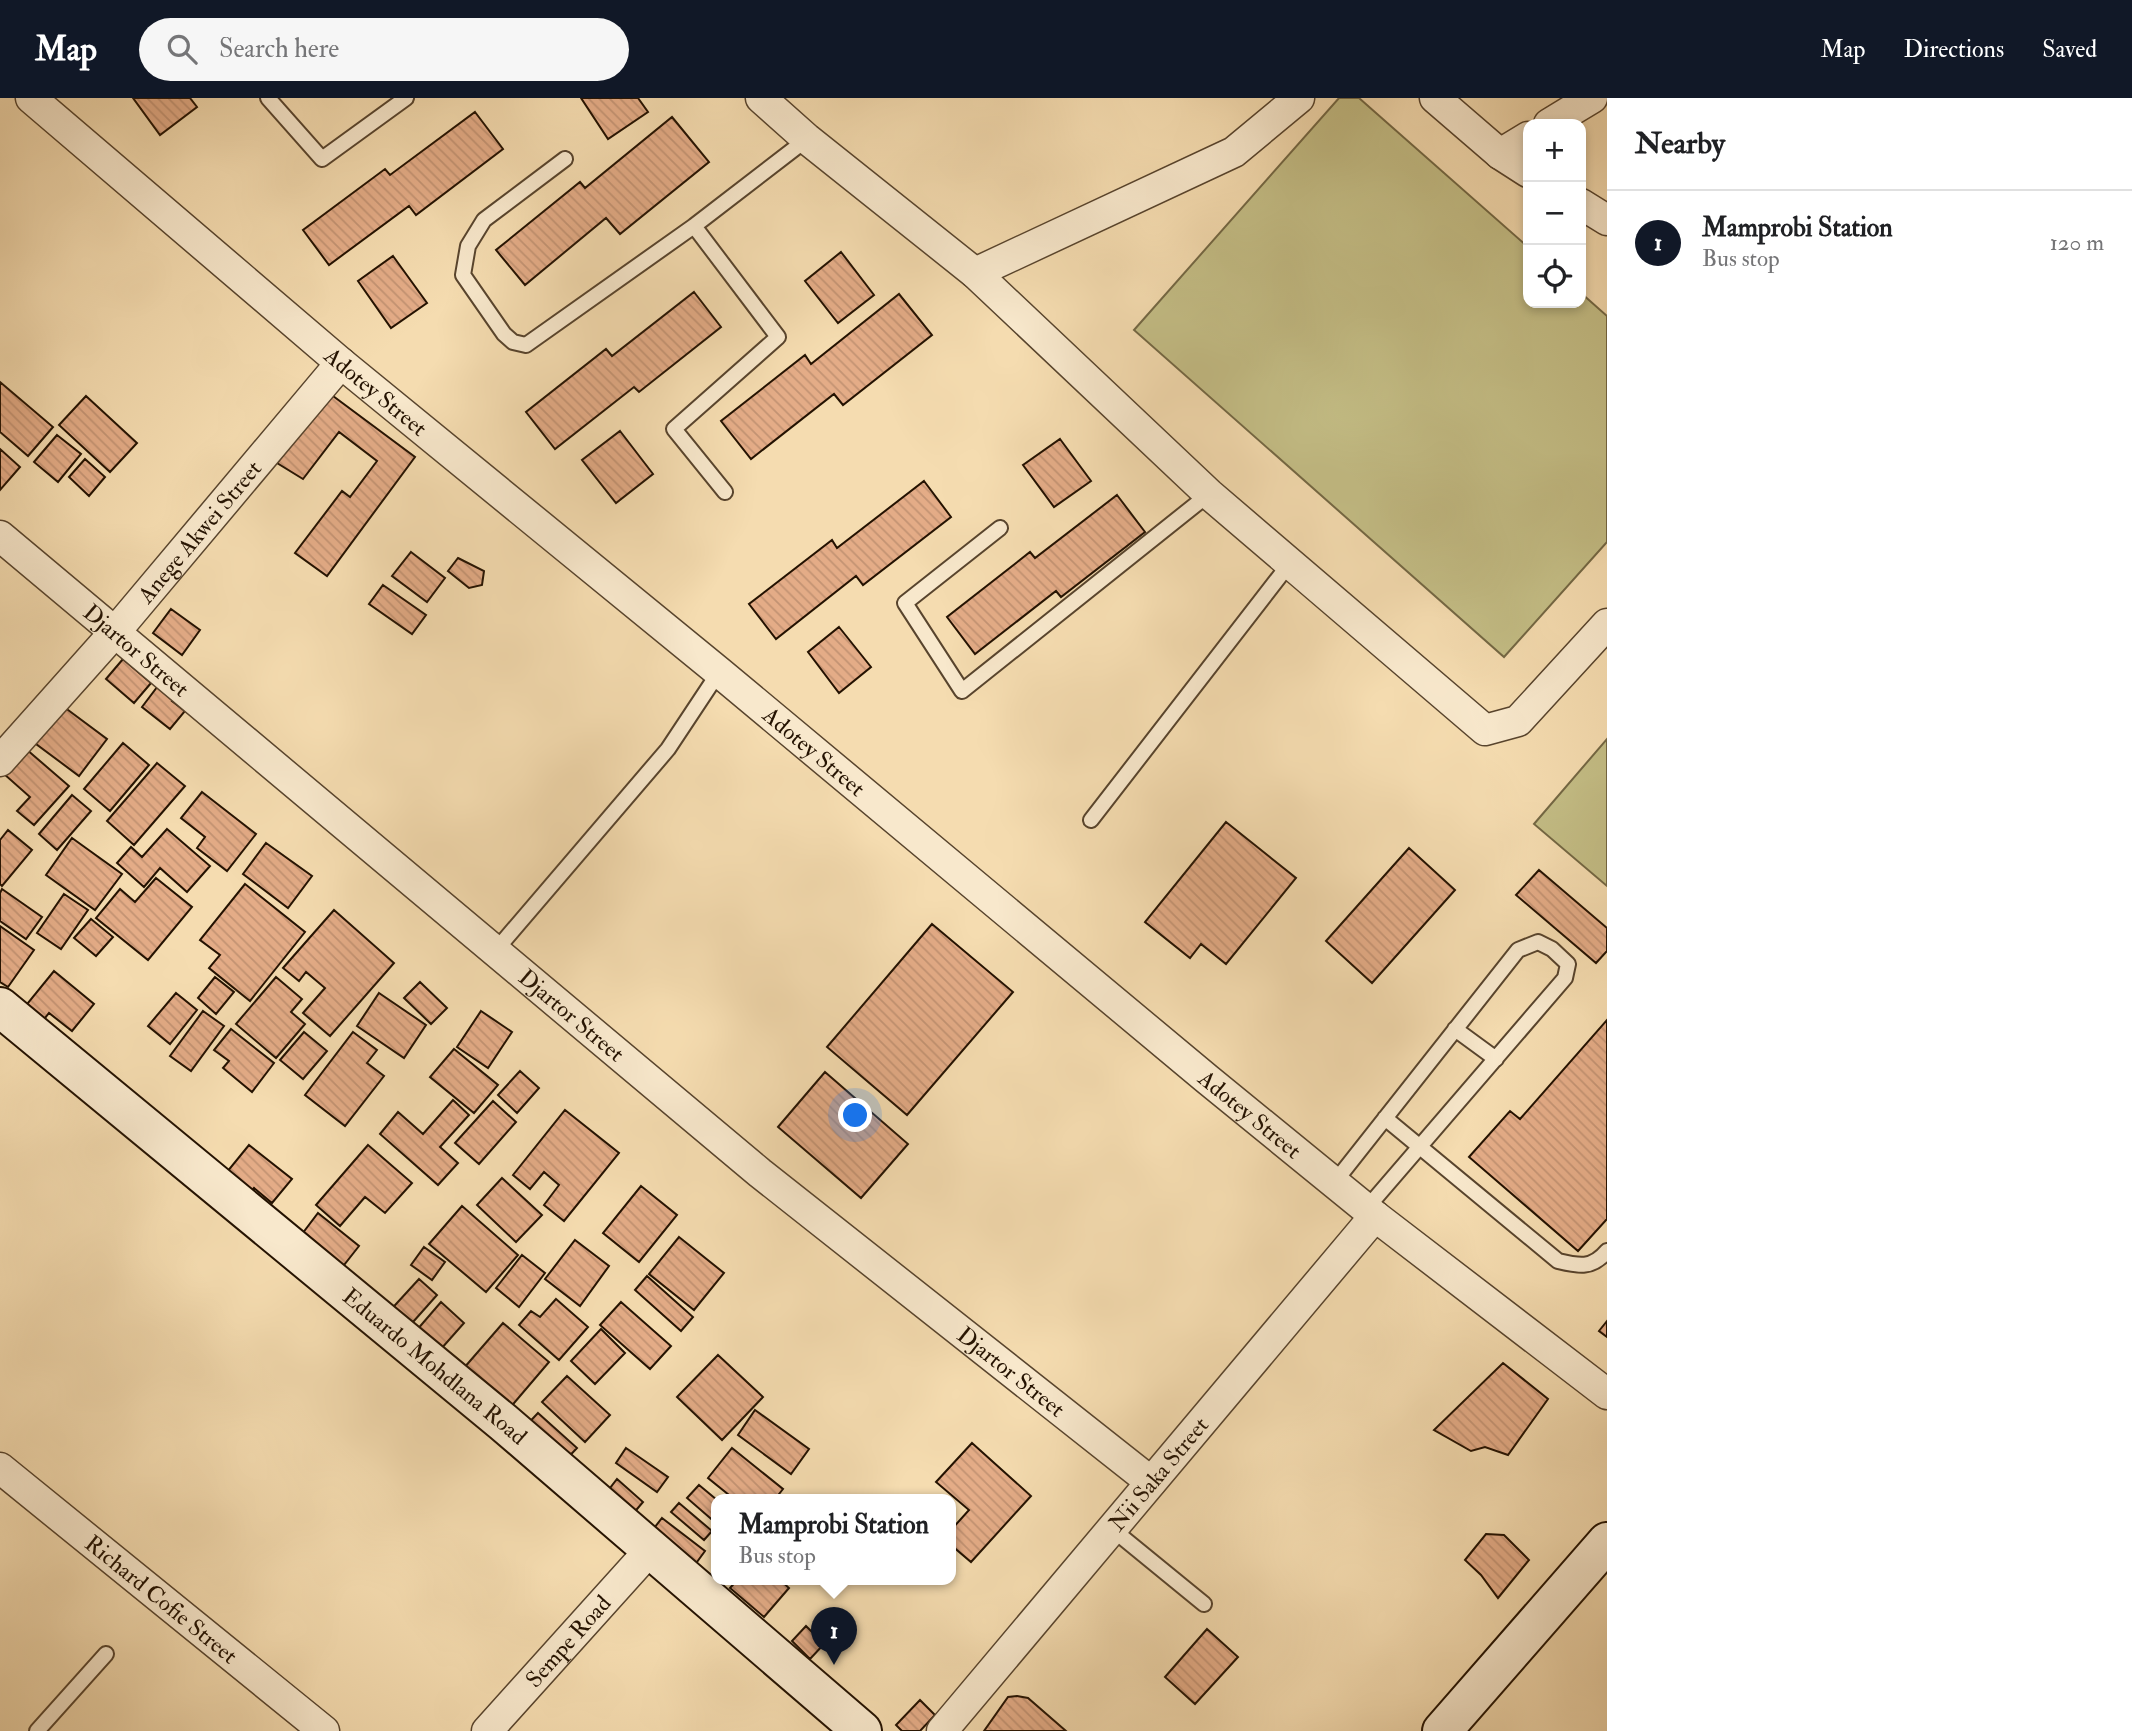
<!DOCTYPE html>
<meta charset="utf-8">
<style>
:root{--surface:#fff;--page:#f6f6f6;--text:#202124;--muted:#757577;--line:#e0e0e0;--accent:#111827}
body{margin:0;font-family:"IM FELL Double Pica",serif;background:var(--page);color:var(--text)}
.controls{position:absolute;right:21px;top:21px;display:grid;overflow:hidden;border-radius:14px;box-shadow:0 4px 10px #0003}
.controls button{width:63px;height:63px;display:grid;place-items:center;padding:0;border:0;border-bottom:2px solid var(--line);background:var(--surface);color:var(--text);font:35px sans-serif}
.you{position:absolute;left:856px;top:1018px;width:24px;height:24px;margin:-18px;border:5px solid #fff;border-radius:50%;background:#1a73e8;box-shadow:0 0 0 10px #1a73e833}
.badge{display:grid;place-items:center;width:46px;height:46px;border-radius:50%;background:var(--accent);color:#fff;font-size:23px;font-weight:700}
.pin{position:absolute;translate:-50% -58px;filter:drop-shadow(0 2px 4px #0008)}
.pin::after{content:'';position:absolute;top:37px;width:24px;height:21px;background:inherit;clip-path:polygon(0 0,100% 0,50% 100%)}
.popup{position:absolute;left:711px;top:1396px;width:245px;height:91px;box-sizing:border-box;display:grid;place-content:center;border-radius:14px;background:var(--surface);filter:drop-shadow(0 2px 5px #0005);font-size:23px;white-space:nowrap;color:var(--muted)}
.popup b{font-size:26px;color:var(--text)}
.popup::after{content:'';position:absolute;left:50%;top:100%;margin-left:-14px;border:14px solid transparent;border-top-color:var(--surface)}
.list{margin:0;padding:0;list-style:none}
h2{display:flex;justify-content:space-between;align-items:center;height:91px;margin:0;padding:0 28px;font-size:30px}
h2 small{font-size:23px;font-weight:400;color:var(--muted)}
.list li{display:grid;grid-template-columns:46px 1fr auto;gap:21px;align-items:center;box-sizing:border-box;height:105px;padding:0 28px;border-top:2px solid var(--line)}
.list b{display:block;font-size:26px;white-space:nowrap}
.list p{margin:0;font-size:23px;white-space:nowrap;color:var(--muted)}
.list em{font-size:23px;font-style:normal;color:var(--muted)}
.icon{flex:none;width:38px;height:38px;fill:none;stroke:currentColor;stroke-width:2;stroke-linecap:round;stroke-linejoin:round}
.map{position:relative;flex:none;width:1607px;height:1633px;overflow:hidden}
header{display:flex;align-items:center;gap:42px;box-sizing:border-box;height:98px;padding:0 35px;background:var(--accent);color:#fff}
header strong{font-size:33px}
nav{display:flex;gap:38px;margin-inline-start:auto;font-size:24px}
.search{width:490px;height:63px;background:var(--page);display:flex;align-items:center;gap:18px;box-sizing:border-box;padding:0 24px;border-radius:38px;color:var(--muted);font-size:26px}
main{display:flex}
aside{flex:1;background:var(--surface)}
.map>svg:first-child{display:block}
</style>
<header>
<strong>Map</strong>
<div class="search"><svg class="icon" aria-label="search" viewBox="0 0 24 24"><circle cx="10" cy="10" r="6"/><path d="M15 15l6 6"/></svg>Search here</div>
<nav><a>Map</a><a>Directions</a><a>Saved</a></nav>
</header>
<main>
<div class="map">
<svg width="1607" height="1633" viewBox="0 0 1607 1633">
<defs>
<pattern id="building-back-hatch" width="6" height="6" patternUnits="userSpaceOnUse" patternTransform="scale(1.75)"><rect width="6" height="6" fill="#e4ac87"/><path d="M-1 5l2 2M0 0l6 6M5-1l2 2" fill="none" stroke="#c39373"/></pattern>
</defs>
<rect width="100%" height="100%" fill="#f5dcb0"/>
<filter id="stains"><feTurbulence type="fractalNoise" baseFrequency=".00286" numOctaves="4"/><feColorMatrix values="0 0 0 0 .2 0 0 0 0 .09 0 0 0 0 .02 0 0 0 .5 -.17"/></filter>
<radialGradient id="worn" r=".72"><stop offset=".6" stop-color="#630" stop-opacity="0"/><stop offset="1" stop-color="#630" stop-opacity=".3"/></radialGradient>
<path fill="#c4be86" stroke="#746844" stroke-width="2" d="M1339 0H1359L1528 149V205H1581V195L1607 218V444L1504 559 1134 232Z
M1607 641V788L1534 726Z"/>
<path fill="url(#building-back-hatch)" stroke="#241201" stroke-width="2" d="M133 0H190L197 9 160 37Z
M581 0H638L648 14 608 41Z
M475 14 503 51 416 117 409 108 329 167 303 132 385 71 390 77Z
M672 19 709 64 620 136 606 120 525 187 496 152 580 84 585 90Z
M841 154 874 197 838 225 805 183Z
M393 158 427 205 391 230 358 183Z
M694 194 721 229 639 294 634 289 555 351 526 314 606 251 612 258Z
M899 196 932 237 843 307 834 296 751 361 721 323 805 257 811 266Z
M0 284 53 329 28 358 0 334Z
M329 295 415 359 327 478 295 455 342 393 350 399 377 363 339 334 303 381 277 365Z
M86 298 137 345 110 374 59 327Z
M620 333 653 376 616 405 582 362Z
M57 337 81 356 58 384 34 364Z
M1060 341 1091 383 1054 409 1023 367Z
M0 351 20 369 0 392Z
M85 361 105 379 89 398 69 379Z
M924 383 951 419 863 487 856 478 776 541 749 506 832 442 837 450Z
M1117 397 1145 434 1061 499 1056 493 975 556 947 519 1030 454 1035 460Z
M411 454 445 480 427 504 392 478Z
M458 460 484 473 482 487 469 490 448 473Z
M383 487 426 517 412 536 369 506Z
M171 511 200 532 182 557 153 535Z
M839 529 871 569 839 595 808 554Z
M123 561 151 585 134 605 106 581Z
M164 580 180 592 172 603 185 613 170 631 142 609Z
M60 606 107 641 79 678 32 643Z
M123 645 149 667 110 713 84 691Z
M26 651 69 688 34 727 17 713 30 699 4 676Z
M157 665 185 688 134 747 107 723Z
M202 694 256 736 227 773 197 750 205 739 181 720Z
M72 697 91 713 57 752 39 736Z
M1226 724 1296 780 1226 866 1201 846 1190 860 1145 824Z
M167 731 210 768 187 794 160 770 144 789 117 765 131 749 142 759Z
M8 732 32 752 2 788 0 786V742Z
M72 740 122 776 95 812 46 777Z
M266 745 312 778 288 810 243 776Z
M1409 750 1455 792 1372 885 1326 843Z
M1539 772 1607 830V853L1596 865 1516 797Z
M156 780 192 809 148 862 96 820 120 791 135 804Z
M245 786 305 834 250 903 209 870 220 857 200 842Z
M2 791 42 819 26 841 0 823V795Z
M64 796 88 812 61 851 37 835Z
M334 812 394 865 330 938 303 915 325 890 306 874 299 883 283 870Z
M91 821 113 839 96 858 74 840Z
M932 826 1013 894 907 1017 827 949Z
M0 828 34 852 8 889 0 884Z
M54 873 94 906 72 933 49 915 41 925 23 911Z
M215 879 234 894 216 916 198 900Z
M276 879 302 901 291 914 305 926 276 960 236 926Z
M420 884 447 910 431 926 404 900Z
M176 895 197 912 170 946 148 928Z
M379 895 426 927 404 960 357 928Z
M203 913 224 928 191 973 170 958Z
M481 913 512 934 488 970 457 949Z
M1607 922V1121L1578 1153 1469 1059 1510 1013 1520 1021Z
M231 931 274 965 252 994 223 970 229 963 214 952Z
M304 934 327 953 303 981 280 962Z
M353 934 377 952 367 965 384 978 345 1028 305 997Z
M454 951 498 987 474 1015 430 979Z
M520 973 539 990 517 1015 498 997Z
M825 974 908 1046 861 1100 778 1029Z
M453 1002 469 1017 440 1049 458 1065 438 1087 380 1036 398 1014 423 1036Z
M493 1003 516 1024 479 1066 455 1045Z
M565 1012 619 1055 564 1123 544 1107 559 1087 544 1074 530 1091 513 1077Z
M249 1047 292 1081 272 1105 254 1090 246 1099 222 1080Z
M368 1047 412 1085 385 1115 365 1099 340 1128 316 1107Z
M502 1080 542 1117 516 1144 477 1107Z
M641 1088 677 1117 639 1164 603 1135Z
M462 1108 518 1157 486 1194 429 1146Z
M318 1115 359 1148 337 1176 296 1144Z
M679 1139 724 1175 694 1212 649 1176Z
M575 1142 609 1168 580 1208 545 1181Z
M424 1149 445 1164 432 1182 411 1167Z
M522 1157 545 1175 519 1209 496 1190Z
M647 1178 693 1219 681 1233 635 1192Z
M419 1181 437 1197 405 1233 386 1217Z
M556 1201 588 1229 559 1262 519 1227 531 1213 540 1219Z
M441 1204 464 1225 433 1260 410 1240Z
M621 1204 671 1248 650 1271 600 1227Z
M1607 1223V1239L1599 1233Z
M503 1225 549 1264 503 1318 457 1278Z
M601 1231 625 1255 595 1286 571 1263Z
M718 1257 763 1299 722 1342 677 1299Z
M1503 1265 1548 1301 1508 1357 1485 1349 1471 1353 1434 1332Z
M567 1278 610 1317 585 1344 542 1304Z
M755 1312 809 1351 791 1376 738 1337Z
M538 1315 577 1350 559 1369 520 1334Z
M972 1345 1031 1398 971 1464 951 1447V1432L969 1412 936 1384Z
M626 1350 668 1379 657 1394 616 1365Z
M732 1350 783 1391 775 1401H734L708 1380Z
M617 1381 643 1404 632 1417 607 1394Z
M699 1387 717 1402V1426L687 1400Z
M679 1405 712 1433 704 1442 671 1414Z
M662 1420 705 1453 694 1468 651 1434Z
M1486 1436 1504 1437 1529 1462 1498 1500 1481 1477 1465 1462Z
M738 1481H779L789 1490 764 1519 730 1490Z
M806 1528 824 1546 810 1561 792 1543Z
M1207 1531 1238 1559 1195 1606 1165 1579Z
M1017 1598 1028 1600 1066 1633H984L1008 1599Z
M920 1602 935 1617 920 1633H902L896 1627Z"/>
<g fill="none" stroke-linecap="round" stroke-linejoin="round">
<g stroke="#58442d" stroke-width="18">
<path id="service" d="M268 0 322 61 406 0
M565 61 484 122 468 148 463 177 504 236 513 244 526 247 694 128 807 41
M694 128 778 239 674 331 725 394
M1000 430 905 505 962 593 1209 396
M1091 722 1290 465
M496 852 668 651 719 574
M1455 931 1496 961
M1385 1020 1558 1163C1579 1168 1592 1171 1607 1153
M1334 1085 1518 852 1538 844 1552 851 1568 866 1565 880 1366 1111
M1111 1430 1204 1506
M37 1633 106 1556"/>
</g>
<g stroke="#58442d" stroke-width="33">
<g id="minor">
<path id="s1" d="M31 0 341 265 719 574 1207 981 1375 1118 1607 1296"/>
<path d="M761 0 807 41 975 175 1209 396 1485 632 1518 623 1607 526"/>
<path d="M1435 0 1500 56 1528 74"/>
<path d="M1549 26 1592 0"/>
<path d="M1500 56 1528 39"/>
<path d="M1581 106 1607 122"/>
<path d="M975 175 1234 54 1299 0"/>
<path id="s2" d="M0 438 760 1075 1151 1384"/>
<path id="s3" d="M0 663 115 534 341 265"/>
<path id="s4" d="M0 1370 324 1633"/>
<path id="s5" d="M487 1633 650 1452"/>
<path id="s6" d="M942 1633 1375 1118"/>
</g>
</g>
<g stroke="#241201" stroke-width="42">
<g id="secondary">
<path id="s7" d="M0 909 503 1324 862 1633"/>
<path d="M1442 1633 1607 1444"/>
</g>
</g>
<use href="#service" stroke="#f8e8cc" stroke-width="14"/>
<use href="#minor" stroke="#f8e8cc" stroke-width="30"/>
<use href="#secondary" stroke="#f8e8cc" stroke-width="38"/>
</g>
<g text-anchor="middle" dominant-baseline="central" stroke-width="5" stroke-linejoin="round" paint-order="stroke">
<g font-size="23" fill="#241201" stroke="#f8e8cc">
<text stroke="none"><textPath href="#s1" startOffset="453">Adotey Street</textPath></text>
<text stroke="none"><textPath href="#s3" startOffset="304">Anege Akwei Street</textPath></text>
<text stroke="none"><textPath href="#s2" startOffset="178">Djartor Street</textPath></text>
<text stroke="none"><textPath href="#s1" startOffset="1020">Adotey Street</textPath></text>
<text stroke="none"><textPath href="#s2" startOffset="746">Djartor Street</textPath></text>
<text stroke="none"><textPath href="#s1" startOffset="1587">Adotey Street</textPath></text>
<text stroke="none"><textPath href="#s7" startOffset="564">Eduardo Mohdlana Road</textPath></text>
<text stroke="none"><textPath href="#s2" startOffset="1312">Djartor Street</textPath></text>
<text stroke="none"><textPath href="#s6" startOffset="336">Nii Saka Street</textPath></text>
<text stroke="none"><textPath href="#s4" startOffset="208">Richard Cofie Street</textPath></text>
<text stroke="none"><textPath href="#s5" startOffset="121">Sempe Road</textPath></text>
</g>
</g>
<rect width="100%" height="100%" filter="url(#stains)"/>
<rect width="100%" height="100%" fill="url(#worn)"/>
</svg>
<div class="controls">
<button>+</button>
<button>−</button>
<button><svg class="icon" aria-label="locate" viewBox="0 0 24 24"><circle cx="12" cy="12" r="6"/><path d="M12 2v4M12 18v4M2 12h4M18 12h4"/></svg></button>
</div>
<div class="you"></div>
<div class="pin badge" style="left:834px;top:1567px">1</div>
<div class="popup"><b>Mamprobi Station</b>Bus stop</div>
</div>
<aside>
<h2>Nearby<small></small></h2>
<ul class="list">
<li><span class="badge">1</span><div><b>Mamprobi Station</b><p>Bus stop</p></div><em>120 m</em></li>
</ul>
</aside>
</main>
